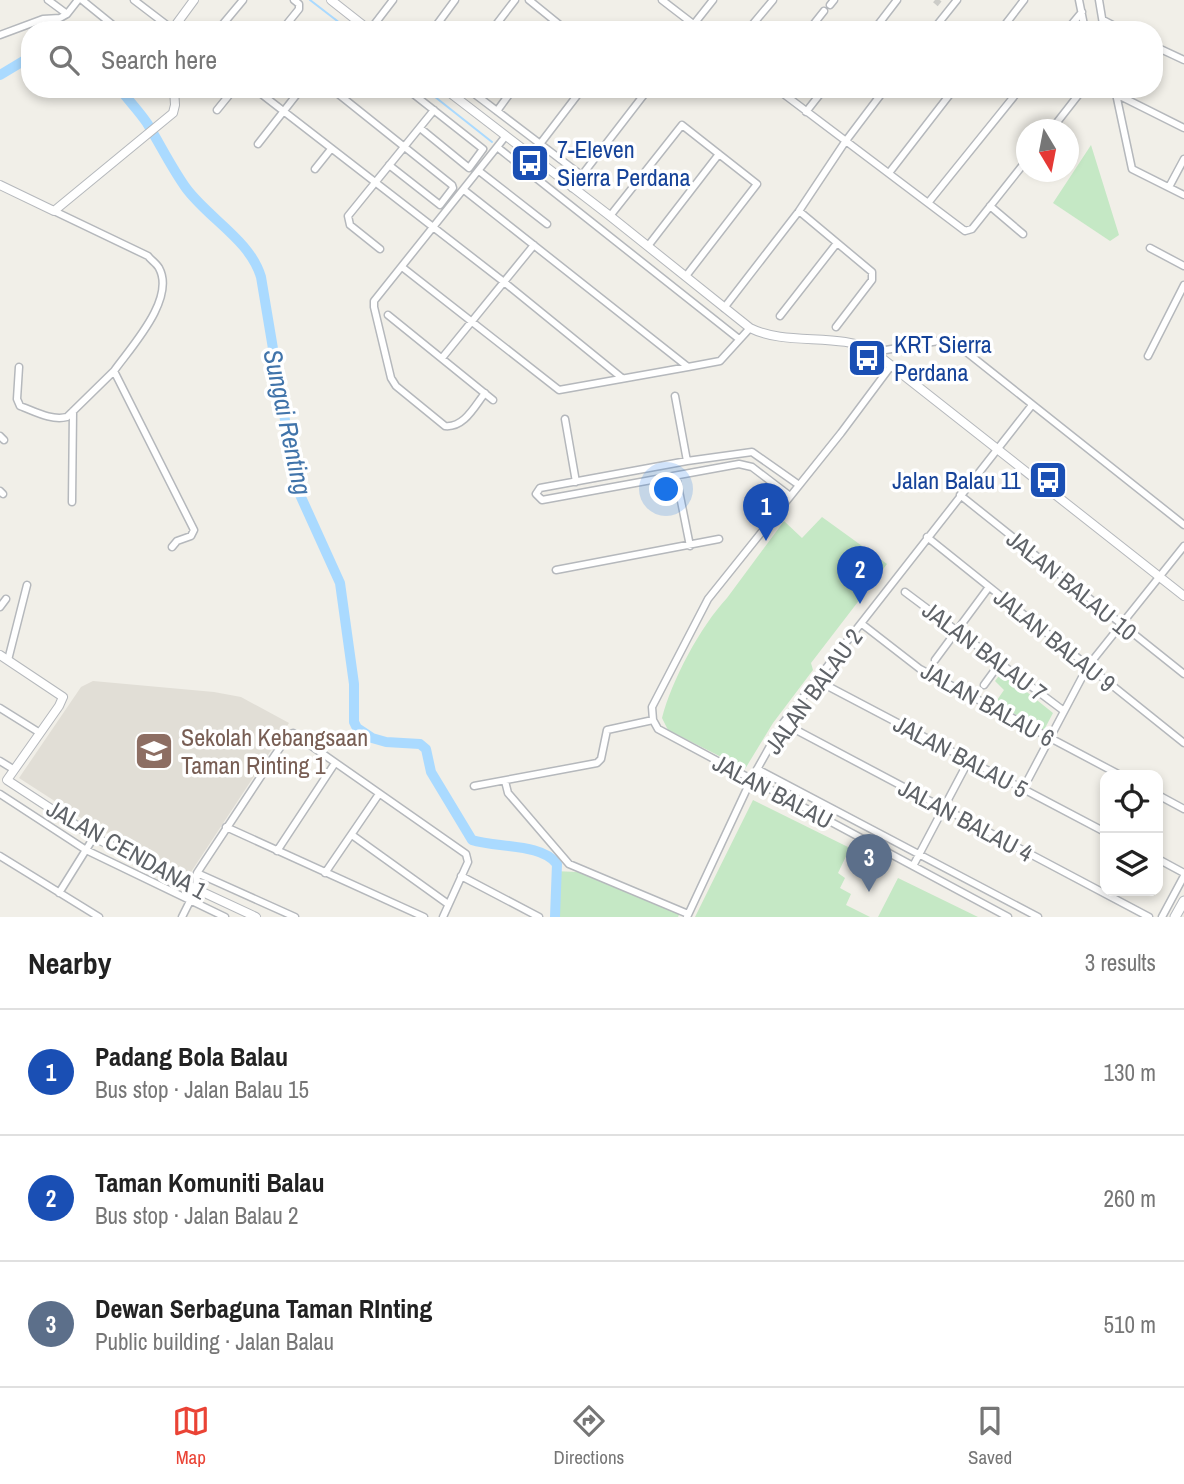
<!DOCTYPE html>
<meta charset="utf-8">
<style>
:root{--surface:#fff;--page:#f6f6f6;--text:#222;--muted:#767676;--line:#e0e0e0;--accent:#ea4335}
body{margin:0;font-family:"Archivo Narrow",sans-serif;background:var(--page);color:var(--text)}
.controls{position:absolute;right:21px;bottom:21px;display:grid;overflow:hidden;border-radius:14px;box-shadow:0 4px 10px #0003}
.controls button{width:63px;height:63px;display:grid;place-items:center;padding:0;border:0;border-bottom:2px solid var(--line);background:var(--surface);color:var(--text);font:35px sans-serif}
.compass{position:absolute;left:1016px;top:119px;width:63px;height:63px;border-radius:50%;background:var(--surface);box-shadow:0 4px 10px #0003;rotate:170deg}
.you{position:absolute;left:667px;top:490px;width:24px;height:24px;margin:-18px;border:5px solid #fff;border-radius:50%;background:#1a73e8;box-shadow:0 0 0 10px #1a73e833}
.badge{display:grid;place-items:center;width:46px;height:46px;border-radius:50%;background:var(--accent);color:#fff;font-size:23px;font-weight:700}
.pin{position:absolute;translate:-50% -58px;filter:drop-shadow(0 2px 4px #0008)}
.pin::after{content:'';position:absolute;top:37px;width:24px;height:21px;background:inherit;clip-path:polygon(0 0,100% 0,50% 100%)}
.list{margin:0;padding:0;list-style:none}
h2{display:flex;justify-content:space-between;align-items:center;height:91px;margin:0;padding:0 28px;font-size:30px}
h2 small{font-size:23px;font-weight:400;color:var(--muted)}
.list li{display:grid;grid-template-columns:46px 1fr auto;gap:21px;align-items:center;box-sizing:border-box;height:126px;padding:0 28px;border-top:2px solid var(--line)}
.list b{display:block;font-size:26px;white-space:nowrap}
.list p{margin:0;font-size:23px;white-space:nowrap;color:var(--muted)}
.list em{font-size:23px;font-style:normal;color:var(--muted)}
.icon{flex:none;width:38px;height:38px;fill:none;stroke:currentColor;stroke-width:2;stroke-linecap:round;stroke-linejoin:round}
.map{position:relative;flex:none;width:1184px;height:917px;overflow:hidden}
.search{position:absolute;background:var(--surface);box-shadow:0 4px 10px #0003;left:21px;right:21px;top:21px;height:77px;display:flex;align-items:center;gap:18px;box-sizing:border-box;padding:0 24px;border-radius:28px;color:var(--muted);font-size:26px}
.sheet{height:469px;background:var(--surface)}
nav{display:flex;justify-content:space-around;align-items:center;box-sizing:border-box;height:98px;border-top:2px solid var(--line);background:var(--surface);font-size:19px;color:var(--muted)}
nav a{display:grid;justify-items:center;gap:4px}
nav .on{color:var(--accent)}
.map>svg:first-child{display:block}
</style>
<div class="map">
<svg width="1184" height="917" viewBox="0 0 1184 917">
<rect width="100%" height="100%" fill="#f1efe8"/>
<path fill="#e1ded6" d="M93 681 214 692 241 697 289 723 191 872 185 873 98 829 19 778 81 687Z"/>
<path fill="#c5e8c5" d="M1091 145 1119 235 1110 241 1053 203Z
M822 517 887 564 811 663 813 670 773 723 745 769 668 730 662 718C672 680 700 627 727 598L784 521 802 538Z
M1002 672 1053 713 1044 730 995 703 1004 690 995 681Z
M753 800 850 848 838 873 845 878 840 888 851 894 846 905 870 917H695Z
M553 871 578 872 680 913 678 917H551Z
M898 878 978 917H878Z"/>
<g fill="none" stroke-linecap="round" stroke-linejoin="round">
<path stroke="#aadaff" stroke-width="2" d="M310 0 349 30
M425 89 492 142"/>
<path stroke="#aadaff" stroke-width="10" d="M0 75 30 57
M120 89C129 101 139 111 147 123 160 144 171 167 186 188 209 219 250 240 261 277L296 486 340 583 354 684V722L357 728 372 738 386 742 420 744 426 749 431 772 472 840C496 848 542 843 557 864L555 917"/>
<path stroke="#ccccc8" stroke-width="6" stroke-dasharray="6 3" stroke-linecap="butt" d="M935 0 941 5"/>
<g stroke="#b5b8bc" stroke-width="9">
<path id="minor" d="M48 0 67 14
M82 0 119 30
M134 0 172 29
M529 0 566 30
M662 0 701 30
M1079 0 1085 30
M1099 0 1104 30
M830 5 834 0
M1103 20 1122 30
M694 24 713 0
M218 30 243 0
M282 30 299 9V4L294 0
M370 30 393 0
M433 30 455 0
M492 30 515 0
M748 30 773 0
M809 30 824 11
M874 30 897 0
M933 30 957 0
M1001 30 1024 0
M1067 30 1082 12
M0 35 43 19 60 18 67 14 78 0
M1154 46 1184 60
M255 89 504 282 622 378
M332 89 452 185 453 188 440 205 389 165
M407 89 483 149 469 168 420 128
M468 89 581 175
M777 89 965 231 972 229 1026 161
M1115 89 1132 169 1184 195
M1116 94 1184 128
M217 110 234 89
M497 111 513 89
M806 112 824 89
M1051 130 1083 89
M258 144 301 89
M540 144 582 89
M497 147 739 339
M315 169 331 149
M479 171 547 224
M889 173 954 89
M1169 187 1184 159
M572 188 646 92 643 89
M464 190 688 367 720 361 750 328
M928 203 1020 89
M990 206 1023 234
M54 211 148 256C151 260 157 264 159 268 176 299 131 347 114 371L194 530 191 536 177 541 172 547
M799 211 872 272V280L836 327
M610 216 682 125 757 184 686 276
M648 246 719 154
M1150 248 1184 266
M380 249 350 225 348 216 434 110
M402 267 559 390 688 367
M724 308 799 211 845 142 885 89
M388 315 493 400
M780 316 837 243
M874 352 950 339 1184 525
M1148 356 1184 285
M442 358 534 245
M891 366 841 433 708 599 652 707 653 720 658 729 1008 917
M19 367 17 399 20 406C34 411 51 421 67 417L114 371
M485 393C474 407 464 428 445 426L396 386 391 378 374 307V301L505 137
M675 396 687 461
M565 419 576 482
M0 436 4 440
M676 476 690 546
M0 491 3 494
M960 495 1184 674
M790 496 752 467 739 464 542 500 536 494 540 488 687 461 752 452 799 485
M72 502 73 411
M927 537 1184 743
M556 570 719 539
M905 592 1064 711
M0 607 6 599
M862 624 920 669 1120 775
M8 660 27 585
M935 660 989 587
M818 681 1105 832
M984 685 1000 663
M0 708 40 733
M783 723 1149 917
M0 761 13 769
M757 769 1038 917
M505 781 508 793 569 864 688 914
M474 786 597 763 601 759 607 730 653 720
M1023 789 1088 666 1184 546
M0 794 86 850 225 917
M1158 795 1184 809
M226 827 424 917
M352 835 448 904
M277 851 335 763
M0 856 99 917
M1158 859 1184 873
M913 866 969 760
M197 873 295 917
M325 873 379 794
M461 876 539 917
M59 893 94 837
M182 917 196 889 197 873 275 755 289 735 293 733 466 854 468 862 443 917
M687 917 751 780 783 723 1032 405
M1162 917 1184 876"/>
</g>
<g stroke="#b5b8bc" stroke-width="10">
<path id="tertiary" d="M331 0 369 30
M172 30 194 0
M445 89 610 216 750 328C788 347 841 331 874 352L1184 596
M0 185 54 211 173 113 175 105 174 89
M0 655 63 697 59 706 7 780 94 837 196 889 256 917"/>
</g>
<g stroke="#b6babf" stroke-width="11">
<path id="secondary" d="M1175 917 1184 901"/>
</g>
<use href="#minor" stroke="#fff" stroke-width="6"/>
<use href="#tertiary" stroke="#fff" stroke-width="8"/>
<use href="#secondary" stroke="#fff" stroke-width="9"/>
</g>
<defs>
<g id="bus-square" transform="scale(2.0125)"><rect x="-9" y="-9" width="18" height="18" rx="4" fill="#1a4fb4" stroke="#fff"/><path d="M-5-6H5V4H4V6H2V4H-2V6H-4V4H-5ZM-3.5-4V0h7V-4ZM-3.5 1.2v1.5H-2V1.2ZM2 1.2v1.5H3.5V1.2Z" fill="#fff"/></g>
<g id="school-square" transform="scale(2.0125)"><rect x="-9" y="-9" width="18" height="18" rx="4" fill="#8d6e63" stroke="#fff"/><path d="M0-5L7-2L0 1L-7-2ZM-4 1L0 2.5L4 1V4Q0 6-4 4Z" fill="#fff"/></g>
</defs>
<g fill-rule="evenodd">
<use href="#bus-square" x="530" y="163"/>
<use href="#bus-square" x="867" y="358"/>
<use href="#bus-square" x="1048" y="480"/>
<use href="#school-square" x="154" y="751"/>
</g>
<g text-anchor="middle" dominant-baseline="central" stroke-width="7" stroke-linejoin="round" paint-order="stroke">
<g font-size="24" fill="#164399" stroke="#fff" text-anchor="start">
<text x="557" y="149">7-Eleven<tspan x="557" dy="28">Sierra Perdana</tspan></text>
<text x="894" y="344">KRT Sierra<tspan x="894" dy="28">Perdana</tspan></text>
<text x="1021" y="480" text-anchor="end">Jalan Balau 11</text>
</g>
<g font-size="24" fill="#5f6368" stroke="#fff">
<text transform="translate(1072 585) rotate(39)">JALAN BALAU 10</text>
<text transform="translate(1055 640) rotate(39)">JALAN BALAU 9</text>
<text transform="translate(985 651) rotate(37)">JALAN BALAU 7</text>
<text transform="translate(813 691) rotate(-54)">JALAN BALAU 2</text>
<text transform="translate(988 704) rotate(29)">JALAN BALAU 6</text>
<text transform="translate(961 756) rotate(28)">JALAN BALAU 5</text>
<text transform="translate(773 791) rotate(28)">JALAN BALAU</text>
<text transform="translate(966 820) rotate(28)">JALAN BALAU 4</text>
<text transform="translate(127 849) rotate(29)">JALAN CENDANA 1</text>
</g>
<g font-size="24" fill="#785e54" stroke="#fff" text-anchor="start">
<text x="181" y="737">Sekolah Kebangsaan<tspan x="181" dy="28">Taman Rinting 1</tspan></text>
</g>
<g font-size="26" font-style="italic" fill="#4174aa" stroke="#fff">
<text transform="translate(288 422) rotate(78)">Sungai Renting</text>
</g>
</g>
</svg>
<div class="controls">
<button><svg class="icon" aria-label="locate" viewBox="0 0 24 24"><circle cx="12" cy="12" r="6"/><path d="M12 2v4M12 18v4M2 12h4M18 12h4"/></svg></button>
<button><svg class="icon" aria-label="layers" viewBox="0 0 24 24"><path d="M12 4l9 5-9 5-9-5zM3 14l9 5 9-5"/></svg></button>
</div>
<svg class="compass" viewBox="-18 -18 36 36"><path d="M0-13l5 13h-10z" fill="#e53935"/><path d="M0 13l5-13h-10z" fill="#767676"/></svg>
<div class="you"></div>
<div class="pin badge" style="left:766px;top:541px;background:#1a4fb4">1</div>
<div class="pin badge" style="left:860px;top:604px;background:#1a4fb4">2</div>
<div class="pin badge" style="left:869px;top:892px;background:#5c6f8a">3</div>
<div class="search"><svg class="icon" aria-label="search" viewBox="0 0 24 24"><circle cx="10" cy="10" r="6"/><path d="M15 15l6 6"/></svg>Search here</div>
</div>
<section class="sheet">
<h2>Nearby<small>3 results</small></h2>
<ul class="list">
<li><span class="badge" style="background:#1a4fb4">1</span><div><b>Padang Bola Balau</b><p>Bus stop · Jalan Balau 15</p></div><em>130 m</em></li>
<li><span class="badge" style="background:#1a4fb4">2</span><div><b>Taman Komuniti Balau</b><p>Bus stop · Jalan Balau 2</p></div><em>260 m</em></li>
<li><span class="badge" style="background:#5c6f8a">3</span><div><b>Dewan Serbaguna Taman RInting</b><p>Public building · Jalan Balau</p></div><em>510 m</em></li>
</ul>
</section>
<nav>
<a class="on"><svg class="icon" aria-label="map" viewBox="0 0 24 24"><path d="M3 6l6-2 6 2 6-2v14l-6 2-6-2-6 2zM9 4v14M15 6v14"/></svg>Map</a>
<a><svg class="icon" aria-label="directions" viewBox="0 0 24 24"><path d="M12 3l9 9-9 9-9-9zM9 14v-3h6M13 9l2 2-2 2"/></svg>Directions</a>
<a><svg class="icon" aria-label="saved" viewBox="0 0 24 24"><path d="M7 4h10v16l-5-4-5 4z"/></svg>Saved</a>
</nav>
